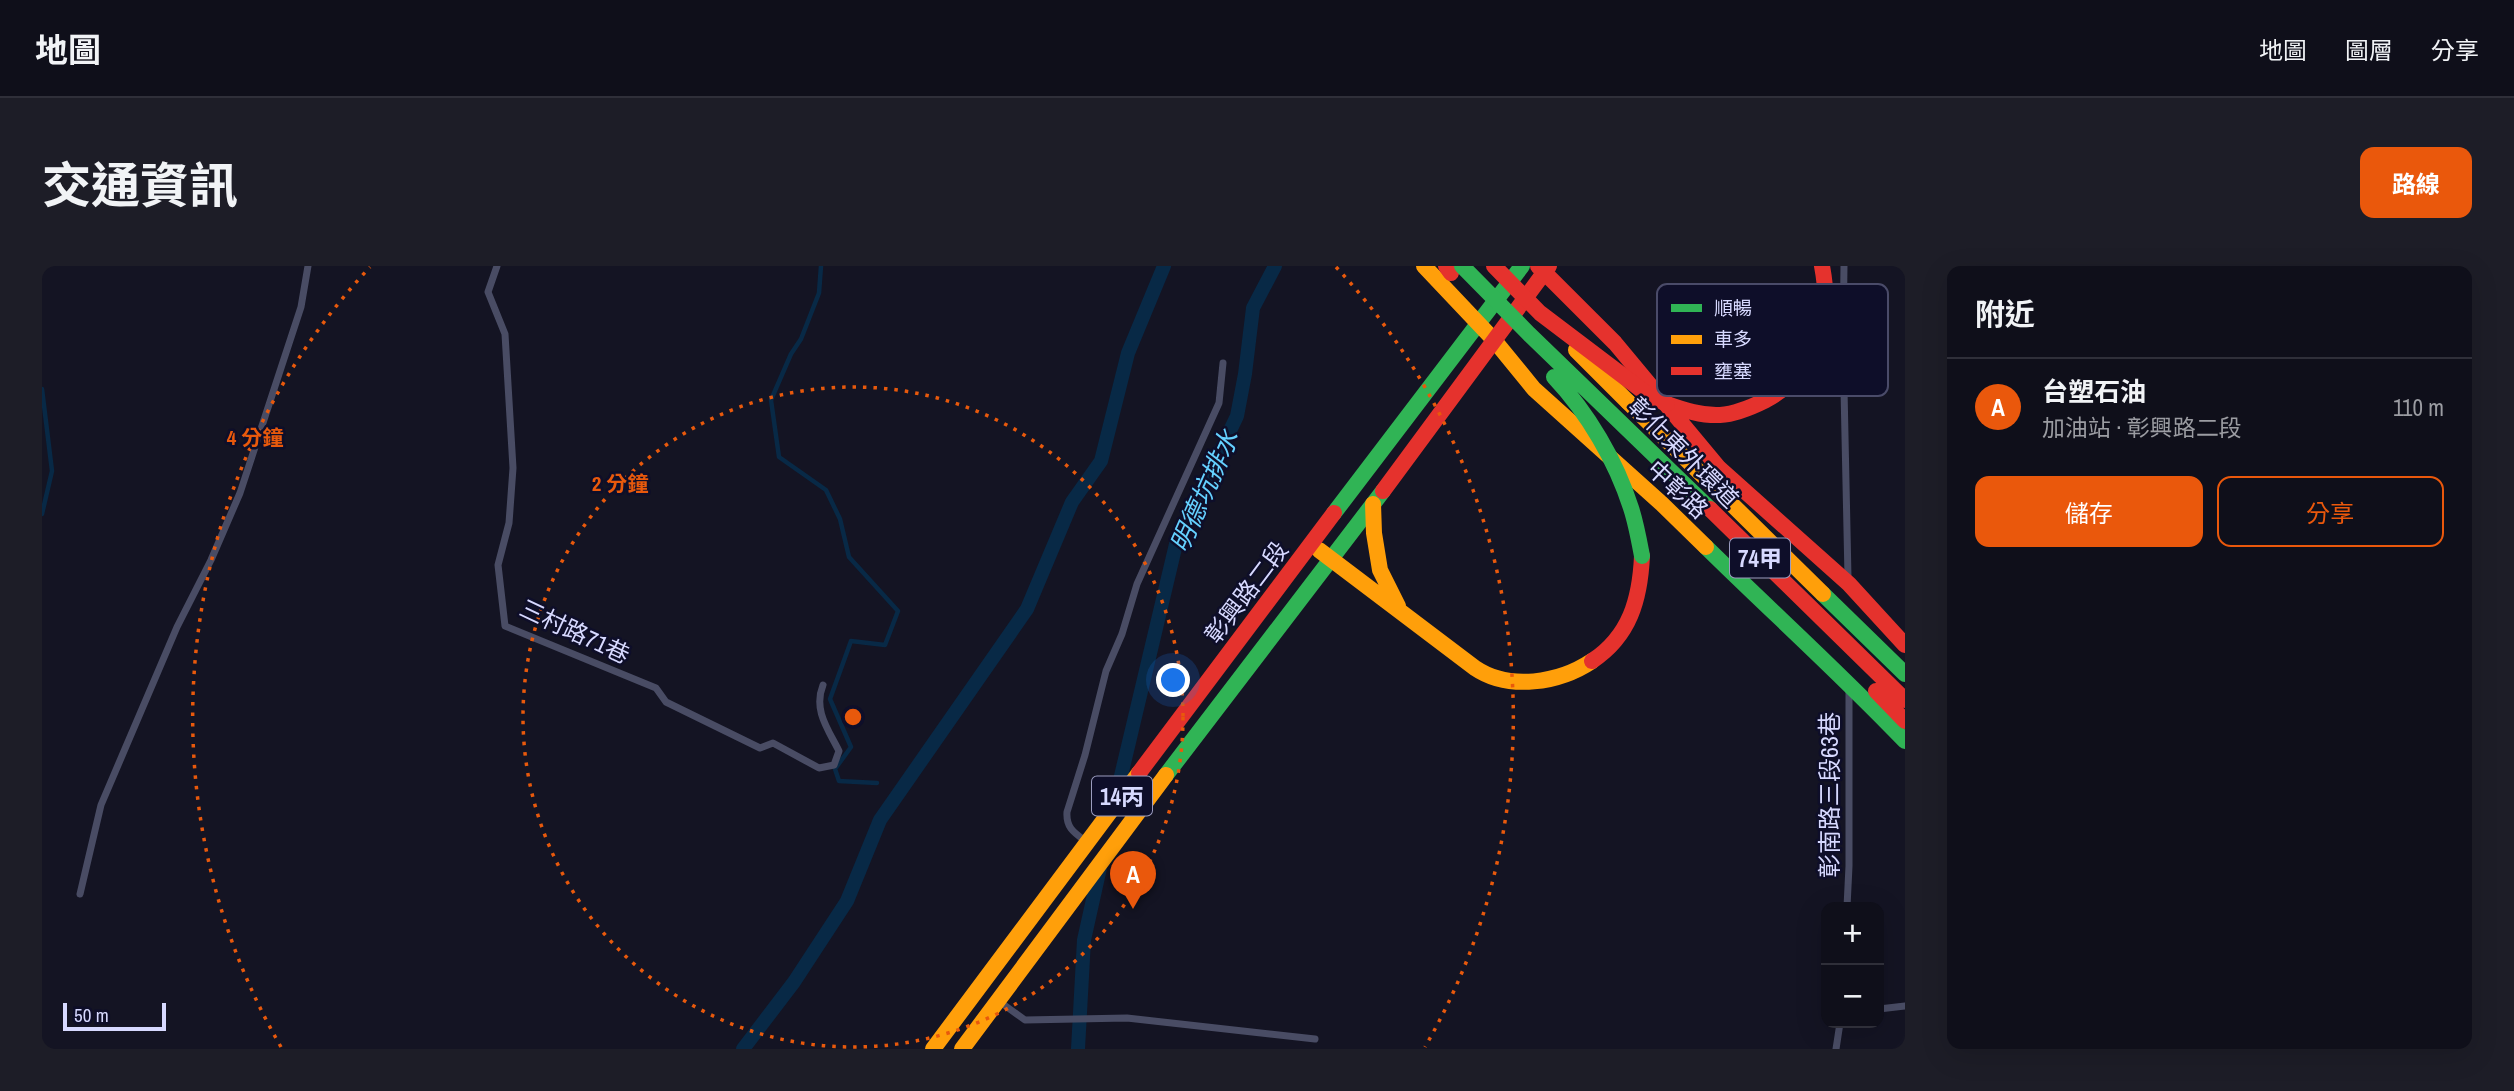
<!DOCTYPE html>
<html lang="zh-TW">
<meta charset="utf-8">
<style>
:root{--surface:#0f0f1a;--page:#1d1d27;--text:#f1f3f6;--muted:#9b9ca2;--line:#2f2f39;--accent:#ea580c}
body{margin:0;font-family:"Archivo Narrow","Noto Sans TC",sans-serif;background:var(--page);color:var(--text)}
.controls{position:absolute;right:21px;bottom:21px;display:grid;overflow:hidden;border-radius:14px;box-shadow:0 7px 28px #0002}
.controls button{width:63px;height:63px;display:grid;place-items:center;padding:0;border:0;border-bottom:2px solid var(--line);background:var(--surface);color:var(--text);font:35px sans-serif}
.scale{position:absolute;left:21px;bottom:18px;width:103px;box-sizing:border-box;padding-left:7px;border:4px solid #d7d9ff;border-top:0;font-size:19px;line-height:24px;white-space:nowrap;color:#d7d9ff;-webkit-text-stroke:5px #0e0e29;paint-order:stroke}
.you{position:absolute;left:1132px;top:415px;width:24px;height:24px;margin:-18px;border:5px solid #fff;border-radius:50%;background:#1a73e8;box-shadow:0 0 0 10px #1a73e833}
.badge{display:grid;place-items:center;width:46px;height:46px;border-radius:50%;background:var(--accent);color:#fff;font-size:23px;font-weight:700}
.pin{position:absolute;translate:-50% -58px;filter:drop-shadow(0 2px 4px #0008)}
.pin::after{content:'';position:absolute;top:37px;width:24px;height:21px;background:inherit;clip-path:polygon(0 0,100% 0,50% 100%)}
.list{margin:0;padding:0;list-style:none}
h2{display:flex;justify-content:space-between;align-items:center;height:91px;margin:0;padding:0 28px;font-size:30px}
h2 small{font-size:23px;font-weight:400;color:var(--muted)}
.list li{display:grid;grid-template-columns:46px 1fr auto;gap:21px;align-items:center;box-sizing:border-box;height:98px;padding:0 28px;border-top:2px solid var(--line)}
.list b{display:block;font-size:26px;white-space:nowrap}
.list p{margin:0;font-size:23px;white-space:nowrap;color:var(--muted)}
.list em{font-size:23px;font-style:normal;color:var(--muted)}
.actions{display:flex;gap:14px;padding:21px 28px}
.actions a{flex:1;padding:16px 0;border:2px solid var(--accent);border-radius:14px;text-align:center;font-size:24px;color:var(--accent)}
.actions .main{background:var(--accent);color:#fff}
.map{position:relative;flex:none;width:1863px;height:783px;overflow:hidden;border-radius:14px}
header{display:flex;align-items:center;gap:42px;box-sizing:border-box;height:98px;padding:0 35px;background:var(--surface);border-bottom:2px solid var(--line)}
header strong{font-size:33px}
nav{display:flex;gap:38px;margin-inline-start:auto;font-size:24px}
.intro{display:flex;align-items:center;justify-content:space-between;box-sizing:border-box;height:168px;padding:0 42px}
h1{margin:0;font-size:49px}
.button{padding:18px 32px;border-radius:14px;background:var(--accent);color:#fff;font-size:24px;font-weight:700}
main{display:flex;gap:42px;padding:0 42px}
aside{flex:1;background:var(--surface);border-radius:14px;box-shadow:0 7px 28px #0002}
.map>svg:first-child{display:block}
</style>
<header>
<strong>地圖</strong>
<nav><a>地圖</a><a>圖層</a><a>分享</a></nav>
</header>
<div class="intro"><h1>交通資訊</h1><a class="button">路線</a></div>
<main>
<div class="map">
<svg width="1863" height="783" viewBox="0 0 1863 783">
<rect width="100%" height="100%" fill="#141423"/>
<g fill="none" stroke-linecap="round" stroke-linejoin="round">
<path stroke="#082946" stroke-width="4.5" d="M779 0 777 27 759 73 749 88 729 134 737 191 784 224 798 253 807 291 856 345 843 379 809 375 788 433 809 481 793 503 797 515 835 517
M0 123 10 205 0 248"/>
<path stroke="#082946" stroke-width="14" d="M1074 531 1134 278 1195 150 1203 108 1211 42 1233 0
M701 783 752 716 805 635 838 554 985 343 1030 236 1059 195 1086 87 1122 0
M1036 783 1042 674 1058 602"/>
<path stroke="#494c64" stroke-width="7" d="M455 0 446 26 463 68 471 202 467 257 456 299 463 360 614 422 624 436 718 482 731 477 777 502 792 499 797 485C786 463 771 444 781 419
M1802 0 1801 76 1806 311
M1042 574C1031 566 1024 561 1025 546L1043 489 1064 405 1080 368 1095 318 1177 137 1181 97
M38 628 59 539 135 361 169 294 198 227 259 41 266 0
M1805 641 1807 600V425
M958 736 983 754 1085 752 1273 773
M1837 743 1863 740
M1794 783 1798 757"/>
<path stroke="#30b455" stroke-width="16" d="M1292 247 1480 0
M1664 281C1730 346 1799 408 1863 475
M1124 509 1341 225"/>
<path stroke="#ff9f0a" stroke-width="16" d="M1382 0 1452 74 1492 123 1620 238 1664 281
M1534 84 1586 136
M1331 238 1332 267 1338 304 1356 340
M1277 284 1433 402C1467 425 1517 417 1550 395
M891 783 1097 507
M920 783 1124 509"/>
<path stroke="#e5322d" stroke-width="16" d="M1404 0 1409 7
M1496 0 1573 77 1677 202 1807 318 1863 379
M1625 138C1642 144 1660 150 1678 149 1694 148 1710 141 1724 134 1778 104 1791 58 1780 0
M1341 225 1507 0
M1550 395C1588 370 1598 333 1600 290
M1097 507 1292 247"/>
<path stroke="#30b455" stroke-width="16" d="M1420 0 1487 68 1668 243
M1512 111C1546 147 1574 195 1589 242 1594 257 1597 274 1600 290
M1781 328 1863 408"/>
<path stroke="#ff9f0a" stroke-width="16" d="M1586 136 1781 328"/>
<path stroke="#e5322d" stroke-width="16" d="M1452 0 1498 47 1605 128 1625 138
M1668 243 1863 434
M1834 425 1863 455"/>
</g>
<g fill="none" stroke="#e8590c" stroke-width="3.5" stroke-dasharray="3.5 7">
<circle cx="811" cy="451" r="330"/>
<path d="M239 781A660 660 0 0 1 328 1M1294 1A660 660 0 0 1 1383 781"/>
</g>
<g text-anchor="middle" dominant-baseline="central" stroke-width="5" stroke-linejoin="round" paint-order="stroke">
<g fill="#0e0e29" stroke="#9b9cbf" stroke-width="2">
<rect x="1688" y="272.5" width="60" height="39" rx="5"/>
<rect x="1050" y="510.5" width="60" height="39" rx="5"/>
</g>
<g font-size="23" font-weight="bold" fill="#d7d9ff">
<text x="1718" y="292">74甲</text>
<text x="1080" y="530">14丙</text>
</g>
<g font-size="24" fill="#d7d9ff" stroke="#0e0e29">
<text transform="translate(1642 186) rotate(45)">彰化東外環道</text>
<text transform="translate(1636 223) rotate(43)">中彰路</text>
<text transform="translate(1204 326) rotate(-53)">彰興路二段</text>
<text transform="translate(533 365) rotate(25)">三村路71巷</text>
<text transform="translate(1787 529) rotate(-90)">彰南路三段63巷</text>
</g>
<g font-size="26" font-style="italic" fill="#65d1ff" stroke="#0e0e29">
<text transform="translate(1162 225) rotate(-66)">明德坑排水</text>
</g>
</g>
<rect x="1615" y="18" width="231" height="112" rx="10" fill="#0e0e29" stroke="#4a4b69" stroke-width="2"/>
<rect x="1629" y="38" width="31" height="8" fill="#30b455"/>
<rect x="1629" y="69" width="31" height="9" fill="#ff9f0a"/>
<rect x="1629" y="101" width="31" height="8" fill="#e5322d"/>
<g font-size="19" fill="#d7d9ff">
<text x="1672" y="49">順暢</text>
<text x="1672" y="80">車多</text>
<text x="1672" y="112">壅塞</text>
</g>
<circle cx="811" cy="451" r="10" fill="#e8590c" stroke="#0e0e29" stroke-width="3.5"/>
<g font-size="21" text-anchor="middle" font-weight="bold" fill="#e8590c" stroke="#0e0e29" stroke-width="5" stroke-linejoin="round" paint-order="stroke">
<text x="213" y="179">4 分鐘</text>
<text x="578" y="225">2 分鐘</text>
</g>
</svg>
<div class="controls">
<button>+</button>
<button>−</button>
</div>
<div class="scale">50 m</div>
<div class="you"></div>
<div class="pin badge" style="left:1091px;top:643px">A</div>
</div>
<aside>
<h2>附近<small></small></h2>
<ul class="list">
<li><span class="badge">A</span><div><b>台塑石油</b><p>加油站 · 彰興路二段</p></div><em>110 m</em></li>
</ul>
<div class="actions"><a class="main">儲存</a><a>分享</a></div>
</aside>
</main>
